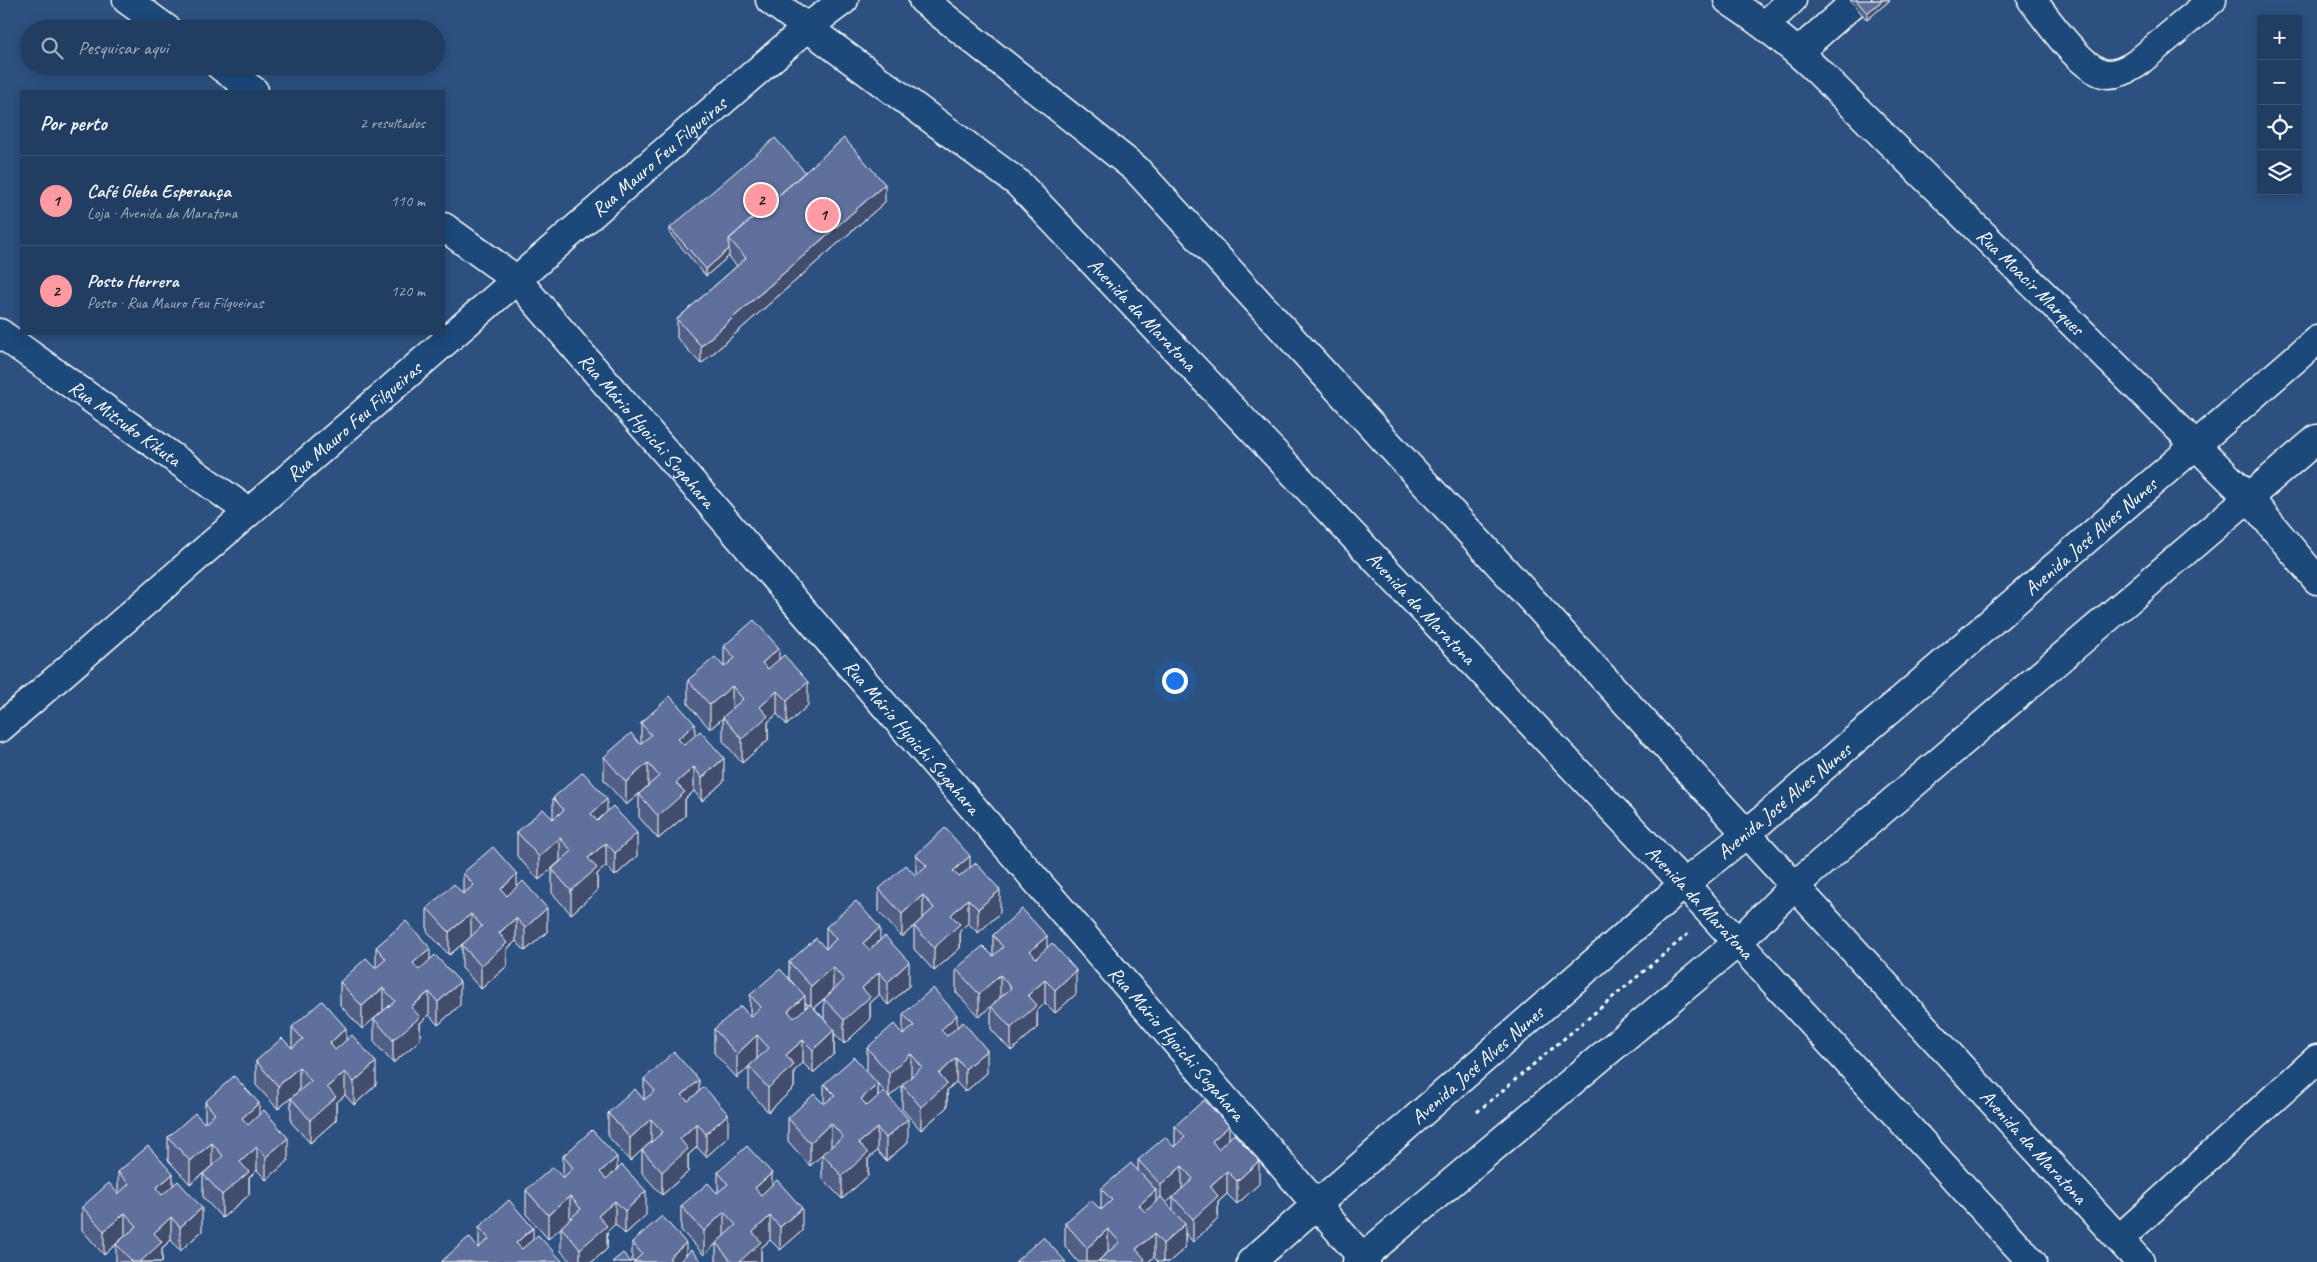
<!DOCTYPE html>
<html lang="pt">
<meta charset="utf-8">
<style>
:root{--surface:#213d61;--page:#2d486a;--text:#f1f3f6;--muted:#a2aebd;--line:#3e5676;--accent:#ff9aa2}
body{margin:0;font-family:Caveat,sans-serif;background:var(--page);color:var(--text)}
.controls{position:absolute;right:15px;top:15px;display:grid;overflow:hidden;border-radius:0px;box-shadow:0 2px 12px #0003}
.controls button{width:45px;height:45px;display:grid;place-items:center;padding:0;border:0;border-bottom:1px solid var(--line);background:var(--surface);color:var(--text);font:25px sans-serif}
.you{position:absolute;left:1174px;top:680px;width:18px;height:18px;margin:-12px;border:4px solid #fff;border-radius:50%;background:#1a73e8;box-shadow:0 0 0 8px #1a73e833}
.badge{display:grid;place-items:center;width:32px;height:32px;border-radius:50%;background:var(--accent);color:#111;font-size:16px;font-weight:700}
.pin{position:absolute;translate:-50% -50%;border:2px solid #fff;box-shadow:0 1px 5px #0006}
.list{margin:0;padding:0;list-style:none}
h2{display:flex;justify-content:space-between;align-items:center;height:65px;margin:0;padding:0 20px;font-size:21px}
h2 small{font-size:16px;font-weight:400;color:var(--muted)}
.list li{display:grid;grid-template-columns:32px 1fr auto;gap:15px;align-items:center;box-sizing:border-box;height:90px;padding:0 20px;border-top:1px solid var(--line)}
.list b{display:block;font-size:19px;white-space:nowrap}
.list p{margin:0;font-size:16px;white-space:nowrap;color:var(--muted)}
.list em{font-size:16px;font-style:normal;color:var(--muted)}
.icon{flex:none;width:28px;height:28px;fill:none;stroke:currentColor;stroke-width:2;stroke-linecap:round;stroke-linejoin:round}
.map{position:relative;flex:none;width:2317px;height:1262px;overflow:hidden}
.search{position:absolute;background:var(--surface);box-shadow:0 2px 12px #0003;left:20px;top:20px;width:425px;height:55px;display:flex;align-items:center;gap:12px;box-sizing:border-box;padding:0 18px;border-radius:28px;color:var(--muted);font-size:19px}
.panel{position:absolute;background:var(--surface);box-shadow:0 2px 12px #0003;left:20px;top:90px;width:425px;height:245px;border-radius:0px}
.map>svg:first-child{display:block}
</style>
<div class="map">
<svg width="2317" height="1262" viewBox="0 0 2317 1262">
<rect width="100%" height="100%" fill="#2c5181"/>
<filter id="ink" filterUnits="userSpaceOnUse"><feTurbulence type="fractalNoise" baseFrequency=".02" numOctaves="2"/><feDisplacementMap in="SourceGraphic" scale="10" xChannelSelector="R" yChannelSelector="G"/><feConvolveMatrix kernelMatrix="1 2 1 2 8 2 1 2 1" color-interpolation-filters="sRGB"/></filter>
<g filter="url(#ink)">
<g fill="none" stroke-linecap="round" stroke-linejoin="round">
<g stroke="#fff" stroke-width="31">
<g id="street">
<path d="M127 0 167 29"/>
<path id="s1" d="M1728 0C1764 24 1796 49 1826 79L2248 497 2317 580"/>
<path d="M2032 0C2047 19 2083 73 2108 74 2119 74 2127 70 2136 64L2212 0"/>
<path d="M1765 25 1792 0"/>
<path d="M1798 52 1857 0"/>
<path d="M220 66 254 91"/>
<path id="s2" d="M444 227 517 280 1366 1262"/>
<path id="s3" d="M0 333 249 512"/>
<path id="s4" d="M0 728 808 27 844 0"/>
<path id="s5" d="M1746 834 2317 340"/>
<path d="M1794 886 2317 439"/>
<path d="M2119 1239 2317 1059"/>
</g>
</g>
<g stroke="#fff" stroke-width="31">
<g id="secondary">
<path id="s6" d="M770 0 1018 183 1684 884 2032 1262"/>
<path id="s7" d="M923 0 1136 169 2140 1262"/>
<path id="s8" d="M1251 1262 1684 884 1746 834"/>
<path d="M1357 1262 1737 943 1794 886"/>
</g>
</g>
<path stroke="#fff" stroke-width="3" stroke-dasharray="4 4" stroke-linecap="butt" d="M1477 1112 1688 934"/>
<use href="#street" stroke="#1f4a7a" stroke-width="28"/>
<use href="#secondary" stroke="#1f4a7a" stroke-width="28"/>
</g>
<path fill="#515f87" stroke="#fff" fill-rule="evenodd" d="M1850 0H1890L1867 20Z
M805 172 885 202 701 364 677 338V319L737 266 729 257V256L706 276 670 234V228Z
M724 646 779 659 808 705 787 725 777 714 768 722V740L742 763 723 741V718L710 729 688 704V680L724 667Z
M641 723 695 736 724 781 702 801 694 791 685 799V816L658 839 639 817V794L626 805 604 780V757L641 744Z
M553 798 607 811 637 856 615 876 606 866 597 874V891L571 914 552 893V869L560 861 539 880 517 856V832L553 819Z
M916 855 1000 913 978 933 968 923 960 931V948L934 971 914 949V926L902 937 879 912V889L916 876Z
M463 873 517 886 547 932 525 951 516 941 507 949V966L481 989 462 968V945L464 943 449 955 427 931V908L463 894Z
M826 927 880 940 909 986 888 1005 879 995 870 1003V1020L844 1044 834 1033V1054L813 1073 803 1063 794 1071V1088L768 1112 749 1090V1067L737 1078 714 1053V1029L750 1017V995L789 979V962L826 949ZM833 991 824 999V1019L814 1008ZM805 1002 808 1005 805 1008Z
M993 935 1047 948 1076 994 1055 1013 1045 1003 1037 1011V1028L1011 1051 991 1029V1006L979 1017 956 992V969L993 956Z
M376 947 430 960 460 1005 438 1025 429 1015 420 1023V1040L393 1063 374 1042V1019L378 1015 362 1029 340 1005V982L376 968Z
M903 1014 957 1027 987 1073 965 1092 956 1082 947 1090V1107L921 1130 902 1109V1085L889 1097 878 1084V1096L908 1142 886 1161 877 1151 868 1159V1176L842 1199 822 1178V1155L810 1166 788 1141V1118L824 1104V1084L867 1072V1048L903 1035Z
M292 1027 346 1040 376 1085 354 1105 345 1095 336 1103V1120L310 1143 291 1122V1098L299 1091 278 1109 256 1085V1061L292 1048Z
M644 1079 699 1092 728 1137 706 1157 697 1147 688 1155V1172L662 1195 642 1173V1150L630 1161 608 1136V1113L644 1100Z
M205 1102 259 1115 288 1161 266 1180 257 1170 249 1178V1195L222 1218 203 1197V1174L206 1171 190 1184 168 1160V1137L205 1123Z
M1175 1126 1229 1139 1259 1184 1237 1204 1227 1194 1218 1202V1219L1193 1242 1185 1233V1248L1169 1262H1158L1154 1257 1148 1262H1099V1260L1097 1262H1078L1065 1246V1223L1101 1210V1189L1138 1171V1160L1175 1146ZM1182 1189 1173 1197V1211L1166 1203Z
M563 1156 617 1169 646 1215 625 1234 615 1224 607 1232V1249L592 1262H571L561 1251V1227L548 1239 526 1214V1190L563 1178Z
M118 1172 173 1185 202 1231 180 1251 171 1240 162 1248V1262H116V1244L104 1255 82 1230V1207L118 1194Z
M718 1172 772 1185 802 1231 780 1250 770 1240 761 1248V1262H716V1243L724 1236 704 1255 681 1230V1206L718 1193Z
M479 1227 533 1240 563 1262H442V1261L479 1248Z
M632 1242 686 1255 702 1262H632Z"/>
<path fill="#424e6e" stroke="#fff" d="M1883 0H1890L1867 20V13Z
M885 184V202L701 364V346Z
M729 249V256L706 276V269Z
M779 648V671L762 686V663Z
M808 682V705L787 725V701Z
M732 686V710L710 729V705Z
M777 691V714L768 722V740L742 763V739L760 707Z
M695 724V747L678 762V739Z
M724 758V781L702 801V778Z
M648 763V786L626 805V782Z
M694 767V791L685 799V816L658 839V816L676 783Z
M607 799V822L591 837V814Z
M637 833V856L615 876V853Z
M560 838V861L539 880V857Z
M606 843V866L597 874V891L571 914V891L588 858Z
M970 856V879L953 894V871Z
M517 874V898L501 912V889Z
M1000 890V913L978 933V909Z
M923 895V918L902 937V914Z
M968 899V923L960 931V948L934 971V948L951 915Z
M547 908V932L525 951V928Z
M471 914V937L449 955V932Z
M516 918V941L507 949V966L481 989V966L499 933Z
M880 928V952L863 967V943Z
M1047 936V960L1030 974V951Z
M430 948V972L413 986V963Z
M909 962V986L888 1005V982Z
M833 967V991L811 1010V986Z
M1076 970V994L1055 1013V990Z
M879 972V995L870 1003V1020L844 1044V1020L862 988Z
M1000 975V998L979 1017V994Z
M1045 980V1003L1037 1011V1028L1011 1051V1028L1028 995Z
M460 982V1005L438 1025V1002Z
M383 988V1011L362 1029V1006Z
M429 992V1015L420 1023V1040L393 1063V1040L411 1007Z
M805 996V1020L788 1035V1011Z
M957 1015V1038L941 1053V1030Z
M346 1028V1051L330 1066V1043Z
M834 1030V1054L813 1073V1050Z
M757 1035V1059L737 1078V1054Z
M803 1040V1063L794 1071V1088L768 1112V1088L786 1055Z
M987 1050V1073L965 1092V1069Z
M911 1054V1078L889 1097V1073Z
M956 1058V1082L947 1090V1107L921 1130V1107L939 1074Z
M376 1062V1085L354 1105V1082Z
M299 1067V1091L278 1109V1086Z
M345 1072V1095L336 1103V1120L310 1143V1120L327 1087Z
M699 1080V1103L682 1118V1095Z
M878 1084V1107L861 1122V1099Z
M259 1103V1127L242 1141V1118Z
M728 1114V1137L706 1157V1134Z
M651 1119V1142L630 1161V1138Z
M908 1119V1142L886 1161V1138Z
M697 1123V1147L688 1155V1172L662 1195V1172L680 1139Z
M831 1123V1147L810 1166V1143Z
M1229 1126V1150L1212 1165V1141Z
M877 1128V1151L868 1159V1176L842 1199V1176L859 1143Z
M288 1138V1161L266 1180V1157Z
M212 1143V1166L190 1184V1161Z
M257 1147V1170L249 1178V1195L222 1218V1195L240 1162Z
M617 1157V1181L600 1196V1172Z
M1259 1161V1184L1237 1204V1181Z
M1182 1166V1189L1161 1208V1185Z
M1227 1171V1194L1218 1202V1219L1193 1242V1219L1210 1186Z
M772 1173V1196L755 1211V1188Z
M173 1174V1197L156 1212V1188Z
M1156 1190V1213L1139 1228V1205Z
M646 1191V1215L625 1234V1211Z
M570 1196V1220L548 1239V1215Z
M615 1201V1224L607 1232V1249L592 1262H580V1249L598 1216Z
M202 1208V1231L180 1251V1227Z
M802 1208V1231L780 1250V1227Z
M724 1212V1236L704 1255V1231Z
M125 1213V1236L104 1255V1231Z
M770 1216V1240L761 1248V1262H739L753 1232Z
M171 1217V1240L162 1248V1262H140L154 1233Z
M1185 1224V1248L1169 1262H1163V1244Z
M533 1228V1251L521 1262 516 1243Z
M1108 1229V1252L1097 1262H1087V1248Z
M1154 1234V1257L1148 1262H1136V1249Z
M686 1243V1262H669V1258Z"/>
<path fill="#5e6f9d" stroke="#fff" d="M1856 0H1883L1867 13Z
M775 138 805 172 729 239V249L706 269 670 228Z
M844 138 885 184 701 346 677 319 746 258 729 239Z
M754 620 779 648 762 663 768 669 784 655 808 682 787 701 777 691 760 707 768 716 742 739 723 717 743 699 732 686 710 705 688 680 715 657 724 667 735 658 724 646Z
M670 696 695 724 678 739 684 745 700 731 724 758 702 778 694 767 676 783 685 792 658 816 639 794 659 776 648 763 626 782 604 757 631 733 640 744 651 735 641 723Z
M583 772 607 799 591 814 597 821 613 806 637 833 615 853 606 843 588 858 597 868 571 891 552 869 572 851 560 838 539 857 517 832 543 809 553 819 564 810 553 798Z
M945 828 970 856 953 871 959 877 976 863 1000 890 978 909 968 899 951 915 960 924 934 948 914 926 934 908 923 895 902 914 879 889 906 865 916 876 927 866 916 855Z
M493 847 517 874 501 889 507 896 523 881 547 908 525 928 516 918 499 933 507 943 481 966 462 945 482 926 471 914 449 932 427 908 454 884 463 894 474 885 463 873Z
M856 901 880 928 863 943 869 950 885 936 909 962 888 982 879 972 862 988 870 997 844 1020 824 999 844 980 833 967 811 986 789 962 816 938 826 949 836 939 826 927Z
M1022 909 1047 936 1030 951 1036 958 1052 943 1076 970 1055 990 1045 980 1028 995 1037 1005 1011 1028 991 1006 1011 988 1000 975 979 994 956 969 983 946 993 956 1003 947 993 935Z
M406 921 430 948 413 963 419 970 435 955 460 982 438 1002 429 992 411 1007 420 1017 393 1040 374 1019 395 1001 383 988 362 1006 340 982 366 958 376 968 386 959 376 947Z
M780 969 805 996 788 1011 794 1018 810 1004 834 1030 813 1050 803 1040 786 1055 794 1065 768 1088 749 1066 769 1048 757 1035 737 1054 714 1029 741 1006 750 1017 761 1007 750 995Z
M933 988 957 1015 941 1030 947 1036 963 1022 987 1050 965 1069 956 1058 939 1074 947 1084 921 1107 902 1085 922 1067 911 1054 889 1073 867 1048 894 1024 903 1035 914 1026 903 1014Z
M322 1001 346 1028 330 1043 335 1050 352 1035 376 1062 354 1082 345 1072 327 1087 336 1097 310 1120 291 1098 311 1081 299 1067 278 1086 256 1061 282 1038 292 1048 303 1039 292 1027Z
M674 1052 699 1080 682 1095 688 1101 704 1087 728 1114 706 1134 697 1123 680 1139 688 1149 662 1172 642 1150 663 1132 651 1119 630 1138 608 1113 635 1089 644 1100 655 1091 644 1079Z
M854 1057 878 1084 861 1099 867 1106 884 1091 908 1119 886 1138 877 1128 859 1143 868 1153 842 1176 822 1154 843 1137 831 1123 810 1143 788 1118 814 1094 824 1104 835 1095 824 1084Z
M234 1076 259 1103 242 1118 248 1125 264 1110 288 1138 266 1157 257 1147 240 1162 249 1172 222 1195 203 1174 223 1156 212 1143 190 1161 168 1137 195 1113 204 1123 215 1114 205 1102Z
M1204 1100 1229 1126 1212 1141 1218 1149 1234 1134 1259 1161 1237 1181 1227 1171 1210 1186 1218 1196 1193 1219 1173 1197 1193 1179 1182 1166 1161 1185 1138 1160 1165 1137 1174 1147 1185 1137 1175 1126Z
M592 1130 617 1157 600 1172 606 1179 622 1165 646 1191 625 1211 615 1201 598 1216 607 1226 580 1249 561 1227 581 1209 570 1196 548 1215 526 1190 553 1167 563 1178 573 1168 563 1156Z
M148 1146 173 1174 156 1188 162 1195 178 1181 202 1208 180 1227 171 1217 154 1233 162 1242 140 1262H133L116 1244 137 1226 125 1213 104 1231 82 1207 109 1183 118 1194 129 1184 118 1172Z
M747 1146 772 1173 755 1188 761 1195 777 1180 802 1208 780 1227 770 1216 753 1232 761 1242 739 1262H732L716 1243 736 1225 724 1212 704 1231 681 1206 708 1183 717 1193 728 1184 718 1172Z
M1131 1163 1156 1190 1139 1205 1145 1212 1161 1197 1185 1224 1163 1244 1154 1234 1136 1249 1145 1259 1142 1262H1101L1099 1260 1120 1242 1108 1229 1087 1248 1065 1223 1091 1200 1101 1210 1112 1200 1101 1189Z
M509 1200 533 1228 516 1243 522 1249 538 1235 563 1262H443L442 1261 469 1237 478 1248 489 1239 479 1227Z
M662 1216 686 1243 669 1258 673 1262H634L642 1254 632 1242Z
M1043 1237 1066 1262H1015Z
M691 1250 702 1262H679Z
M623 1253 631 1262H612Z"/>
</g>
<g text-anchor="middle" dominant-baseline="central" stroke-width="4" stroke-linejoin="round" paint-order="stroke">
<g font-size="20" fill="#fff" stroke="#1f4a7a">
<text stroke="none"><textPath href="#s4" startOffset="872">Rua Mauro Feu Filgueiras</textPath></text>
<text stroke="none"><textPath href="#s1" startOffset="414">Rua Moacir Marques</textPath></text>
<text stroke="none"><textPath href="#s6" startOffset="489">Avenida da Maratona</textPath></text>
<text stroke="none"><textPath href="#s4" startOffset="468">Rua Mauro Feu Filgueiras</textPath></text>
<text stroke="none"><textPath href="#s3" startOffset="154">Rua Mitsuko Kikuta</textPath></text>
<text stroke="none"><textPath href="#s2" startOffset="289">Rua Mário Hyoichi Sugahara</textPath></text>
<text stroke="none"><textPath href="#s5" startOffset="455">Avenida José Alves Nunes</textPath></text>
<text stroke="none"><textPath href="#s6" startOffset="894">Avenida da Maratona</textPath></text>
<text stroke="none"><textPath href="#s2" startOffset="694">Rua Mário Hyoichi Sugahara</textPath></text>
<text transform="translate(1784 801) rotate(-40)">Avenida José Alves Nunes</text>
<text stroke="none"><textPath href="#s6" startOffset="1299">Avenida da Maratona</textPath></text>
<text stroke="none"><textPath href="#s2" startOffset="1099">Rua Mário Hyoichi Sugahara</textPath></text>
<text stroke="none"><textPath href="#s8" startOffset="300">Avenida José Alves Nunes</textPath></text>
<text stroke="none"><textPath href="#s7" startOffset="1599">Avenida da Maratona</textPath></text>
</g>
</g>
</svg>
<div class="controls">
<button>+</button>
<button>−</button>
<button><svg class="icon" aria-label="locate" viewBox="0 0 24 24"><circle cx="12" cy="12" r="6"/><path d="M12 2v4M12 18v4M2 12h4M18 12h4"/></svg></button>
<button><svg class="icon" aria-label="layers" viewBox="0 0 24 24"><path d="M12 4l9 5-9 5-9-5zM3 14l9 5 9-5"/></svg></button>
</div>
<div class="you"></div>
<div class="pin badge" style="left:823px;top:215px">1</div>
<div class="pin badge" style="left:761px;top:200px">2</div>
<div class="search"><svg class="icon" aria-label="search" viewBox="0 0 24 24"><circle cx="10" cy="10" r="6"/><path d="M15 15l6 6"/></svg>Pesquisar aqui</div>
<section class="panel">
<h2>Por perto<small>2 resultados</small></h2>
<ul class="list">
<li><span class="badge">1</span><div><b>Café Gleba Esperança</b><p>Loja · Avenida da Maratona</p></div><em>110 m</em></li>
<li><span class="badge">2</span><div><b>Posto Herrera</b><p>Posto · Rua Mauro Feu Filgueiras</p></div><em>120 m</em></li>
</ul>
</section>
</div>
